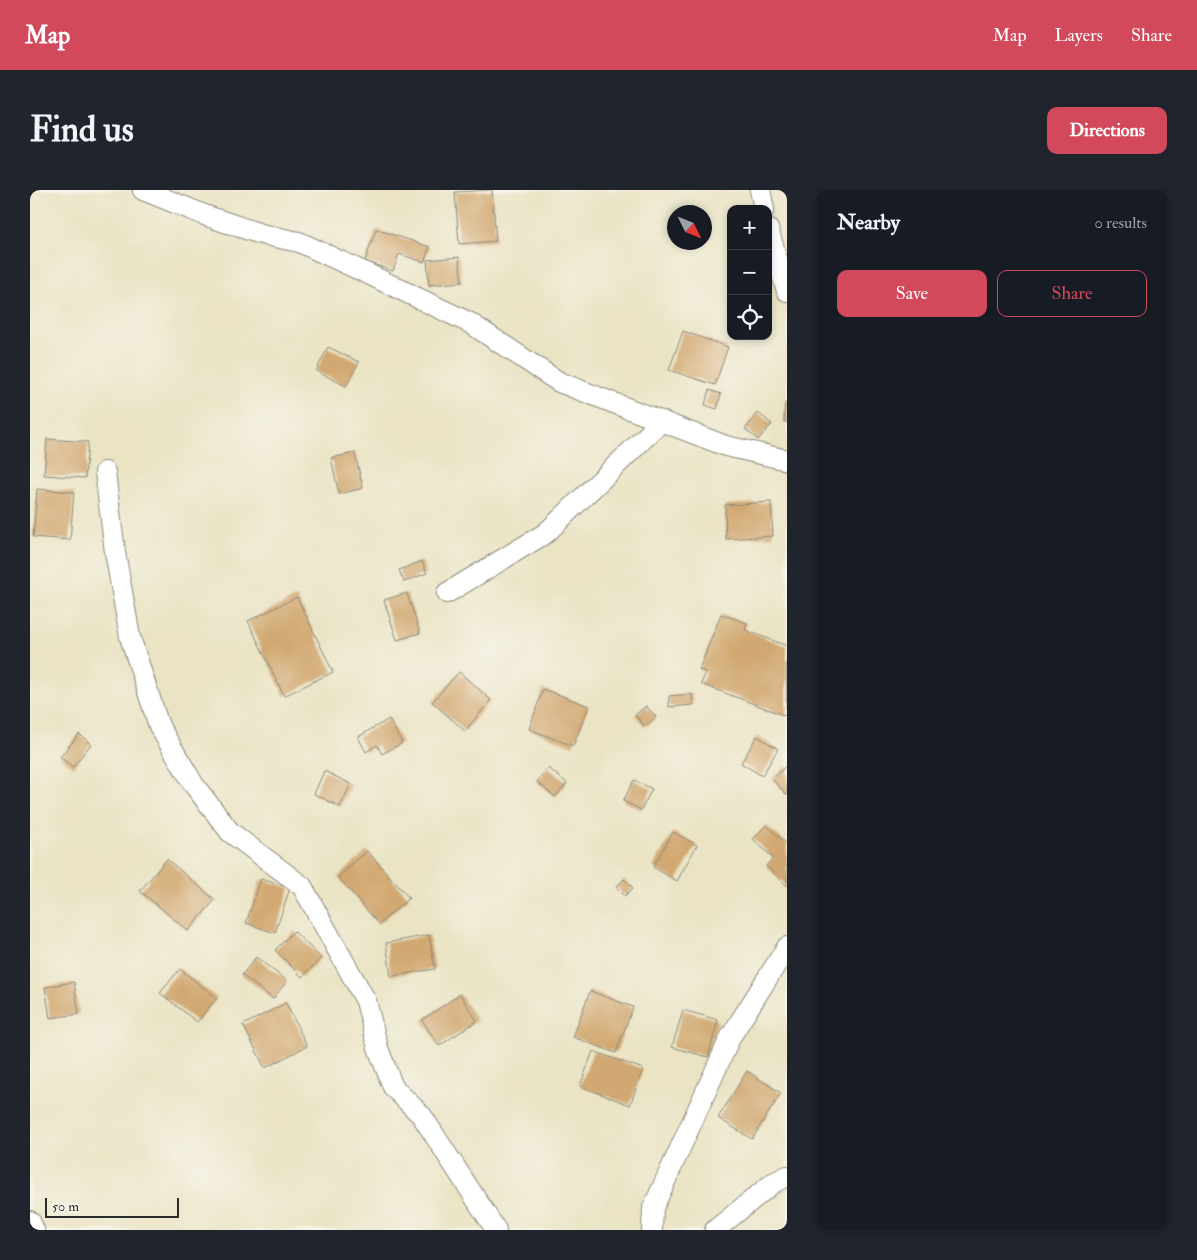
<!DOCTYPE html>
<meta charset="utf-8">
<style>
:root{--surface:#171b24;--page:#20242c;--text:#f1f3f6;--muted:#9ea1a6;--line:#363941;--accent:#d1495b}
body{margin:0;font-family:"IM FELL Double Pica",serif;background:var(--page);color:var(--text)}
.controls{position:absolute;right:15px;top:15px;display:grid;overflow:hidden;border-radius:10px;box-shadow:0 2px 8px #0003}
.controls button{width:45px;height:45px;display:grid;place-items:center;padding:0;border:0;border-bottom:1px solid var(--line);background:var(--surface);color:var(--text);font:25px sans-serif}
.compass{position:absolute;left:637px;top:15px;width:45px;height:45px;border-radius:50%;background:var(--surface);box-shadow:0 2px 8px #0003;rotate:133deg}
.scale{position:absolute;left:15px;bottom:12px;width:134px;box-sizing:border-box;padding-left:5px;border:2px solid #2b2b2b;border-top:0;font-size:14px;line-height:18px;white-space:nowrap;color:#2b2b2b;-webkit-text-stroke:4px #f7f3e8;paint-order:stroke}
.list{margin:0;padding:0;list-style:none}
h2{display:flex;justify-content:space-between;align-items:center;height:65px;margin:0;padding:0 20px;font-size:21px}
h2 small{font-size:16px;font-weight:400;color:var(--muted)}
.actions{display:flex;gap:10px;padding:15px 20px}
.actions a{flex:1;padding:11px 0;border:1px solid var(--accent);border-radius:10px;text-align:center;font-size:18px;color:var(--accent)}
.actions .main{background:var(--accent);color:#fff}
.icon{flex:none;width:28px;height:28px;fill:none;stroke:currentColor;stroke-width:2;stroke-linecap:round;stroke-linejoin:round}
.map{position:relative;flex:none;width:757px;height:1040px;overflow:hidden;border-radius:10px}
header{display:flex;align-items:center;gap:30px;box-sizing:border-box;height:70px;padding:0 25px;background:var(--accent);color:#fff}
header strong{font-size:24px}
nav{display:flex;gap:28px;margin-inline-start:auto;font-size:18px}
.intro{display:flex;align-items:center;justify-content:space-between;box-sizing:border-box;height:120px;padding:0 30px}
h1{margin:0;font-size:35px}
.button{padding:12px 22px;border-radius:10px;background:var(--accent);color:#fff;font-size:18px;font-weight:700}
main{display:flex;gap:30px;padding:0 30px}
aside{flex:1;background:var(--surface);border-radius:10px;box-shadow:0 2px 8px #0003}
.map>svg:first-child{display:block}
</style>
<header>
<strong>Map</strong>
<nav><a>Map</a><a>Layers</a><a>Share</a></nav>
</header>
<div class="intro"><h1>Find us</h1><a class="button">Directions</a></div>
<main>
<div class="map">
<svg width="757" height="1040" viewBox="0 0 757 1040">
<rect width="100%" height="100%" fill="#f7f3e8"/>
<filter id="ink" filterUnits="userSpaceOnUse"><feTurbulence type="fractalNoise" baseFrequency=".02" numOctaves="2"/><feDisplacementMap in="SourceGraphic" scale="10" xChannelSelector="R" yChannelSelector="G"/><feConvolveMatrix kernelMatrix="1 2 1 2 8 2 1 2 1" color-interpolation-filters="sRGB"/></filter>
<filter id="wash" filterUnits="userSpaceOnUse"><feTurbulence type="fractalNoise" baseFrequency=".0096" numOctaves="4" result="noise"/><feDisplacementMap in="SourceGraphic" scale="20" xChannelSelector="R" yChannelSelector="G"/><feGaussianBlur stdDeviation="1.12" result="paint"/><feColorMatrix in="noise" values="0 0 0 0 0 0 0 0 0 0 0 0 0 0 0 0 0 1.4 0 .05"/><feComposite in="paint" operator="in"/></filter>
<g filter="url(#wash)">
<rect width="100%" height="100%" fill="#eae4c5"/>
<g id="blocks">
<path fill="#d1a871" d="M462 0 466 51 429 54 425 2Z
M346 39 400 57 394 72 369 64 363 81 335 71Z
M429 67 432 92 399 95 397 70Z
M653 141 698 157 685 195 639 180Z
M298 157 329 172 316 196 286 181Z
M679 200 691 204 687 219 675 215Z
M755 213H757V232H754Z
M728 223 742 234 728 250 715 239Z
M17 249 58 252 55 288 14 285Z
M325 263 333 298 309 304 301 268Z
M7 299 44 302 40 350 3 347Z
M741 312 743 346 696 349 695 315Z
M392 371 397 383 374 392 369 380Z
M377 403 390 443 367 450 354 410Z
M267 407 303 482 254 506 218 431Z
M691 424 717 433 715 440 757 456 756 526 671 494 676 482 669 480Z
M429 482 461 510 435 541 402 512Z
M513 499 559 516 543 556 499 539Z
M662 504 663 515 639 517V506Z
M616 516 626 527 615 537 605 525Z
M359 529 372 553 352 564 347 555 336 562 328 547Z
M49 544 61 554 43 577 30 567Z
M727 546 748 559 732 586 711 573Z
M757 575V605L742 589Z
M518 578 537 593 525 607 507 592Z
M294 581 321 594 310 617 284 604Z
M604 590 622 599 611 620 593 611Z
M736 635 757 654V696L736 676 743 668 723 649Z
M643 642 667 655 647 691 623 677Z
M337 661 379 708 349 734 308 687Z
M137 669 185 710 158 741 110 701Z
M231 689 260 698 245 743 216 733Z
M594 689 603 698 595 706 586 697Z
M264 741 291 768 272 787 245 760Z
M399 745 405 779 361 786 356 753Z
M226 767 257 791 243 809 212 785Z
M150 779 187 808 167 832 130 803Z
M44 792 49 824 20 828 15 797Z
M560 801 603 817 586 863 543 847Z
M430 804 447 831 409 856 392 830Z
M256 813 277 856 235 878 213 835Z
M653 820 688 830 678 867 642 857Z
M563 861 613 879 600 915 550 896Z
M717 881 751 903 722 949 688 928Z"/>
</g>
</g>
<g filter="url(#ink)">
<use href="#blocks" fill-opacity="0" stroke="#8a8878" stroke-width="1"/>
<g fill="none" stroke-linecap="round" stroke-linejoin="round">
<g stroke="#8a8878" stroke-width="22">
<path id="minor" d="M113 0 177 26 231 44 269 52 336 83 440 133 529 192 696 256 757 270
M730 0 734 19
M738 39 757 101
M75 282 85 362 100 447 129 536 164 595 200 642 272 696 336 811 348 858 363 897 392 926 466 1040
M417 403 516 343 632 231
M0 1031 4 1040
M622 1040 623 1018 701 846 757 757
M685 1040 743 993 757 986"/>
</g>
<use href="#minor" stroke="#fff" stroke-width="20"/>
</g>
</g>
</svg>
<div class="controls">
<button>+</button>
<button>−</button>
<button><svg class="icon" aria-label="locate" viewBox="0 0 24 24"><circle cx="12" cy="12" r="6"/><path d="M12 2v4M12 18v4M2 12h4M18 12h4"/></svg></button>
</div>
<svg class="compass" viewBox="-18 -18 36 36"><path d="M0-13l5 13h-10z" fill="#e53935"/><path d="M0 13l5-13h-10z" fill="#9ea1a6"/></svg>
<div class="scale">50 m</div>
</div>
<aside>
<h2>Nearby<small>0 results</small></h2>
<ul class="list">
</ul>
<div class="actions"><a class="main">Save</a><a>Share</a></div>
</aside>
</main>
